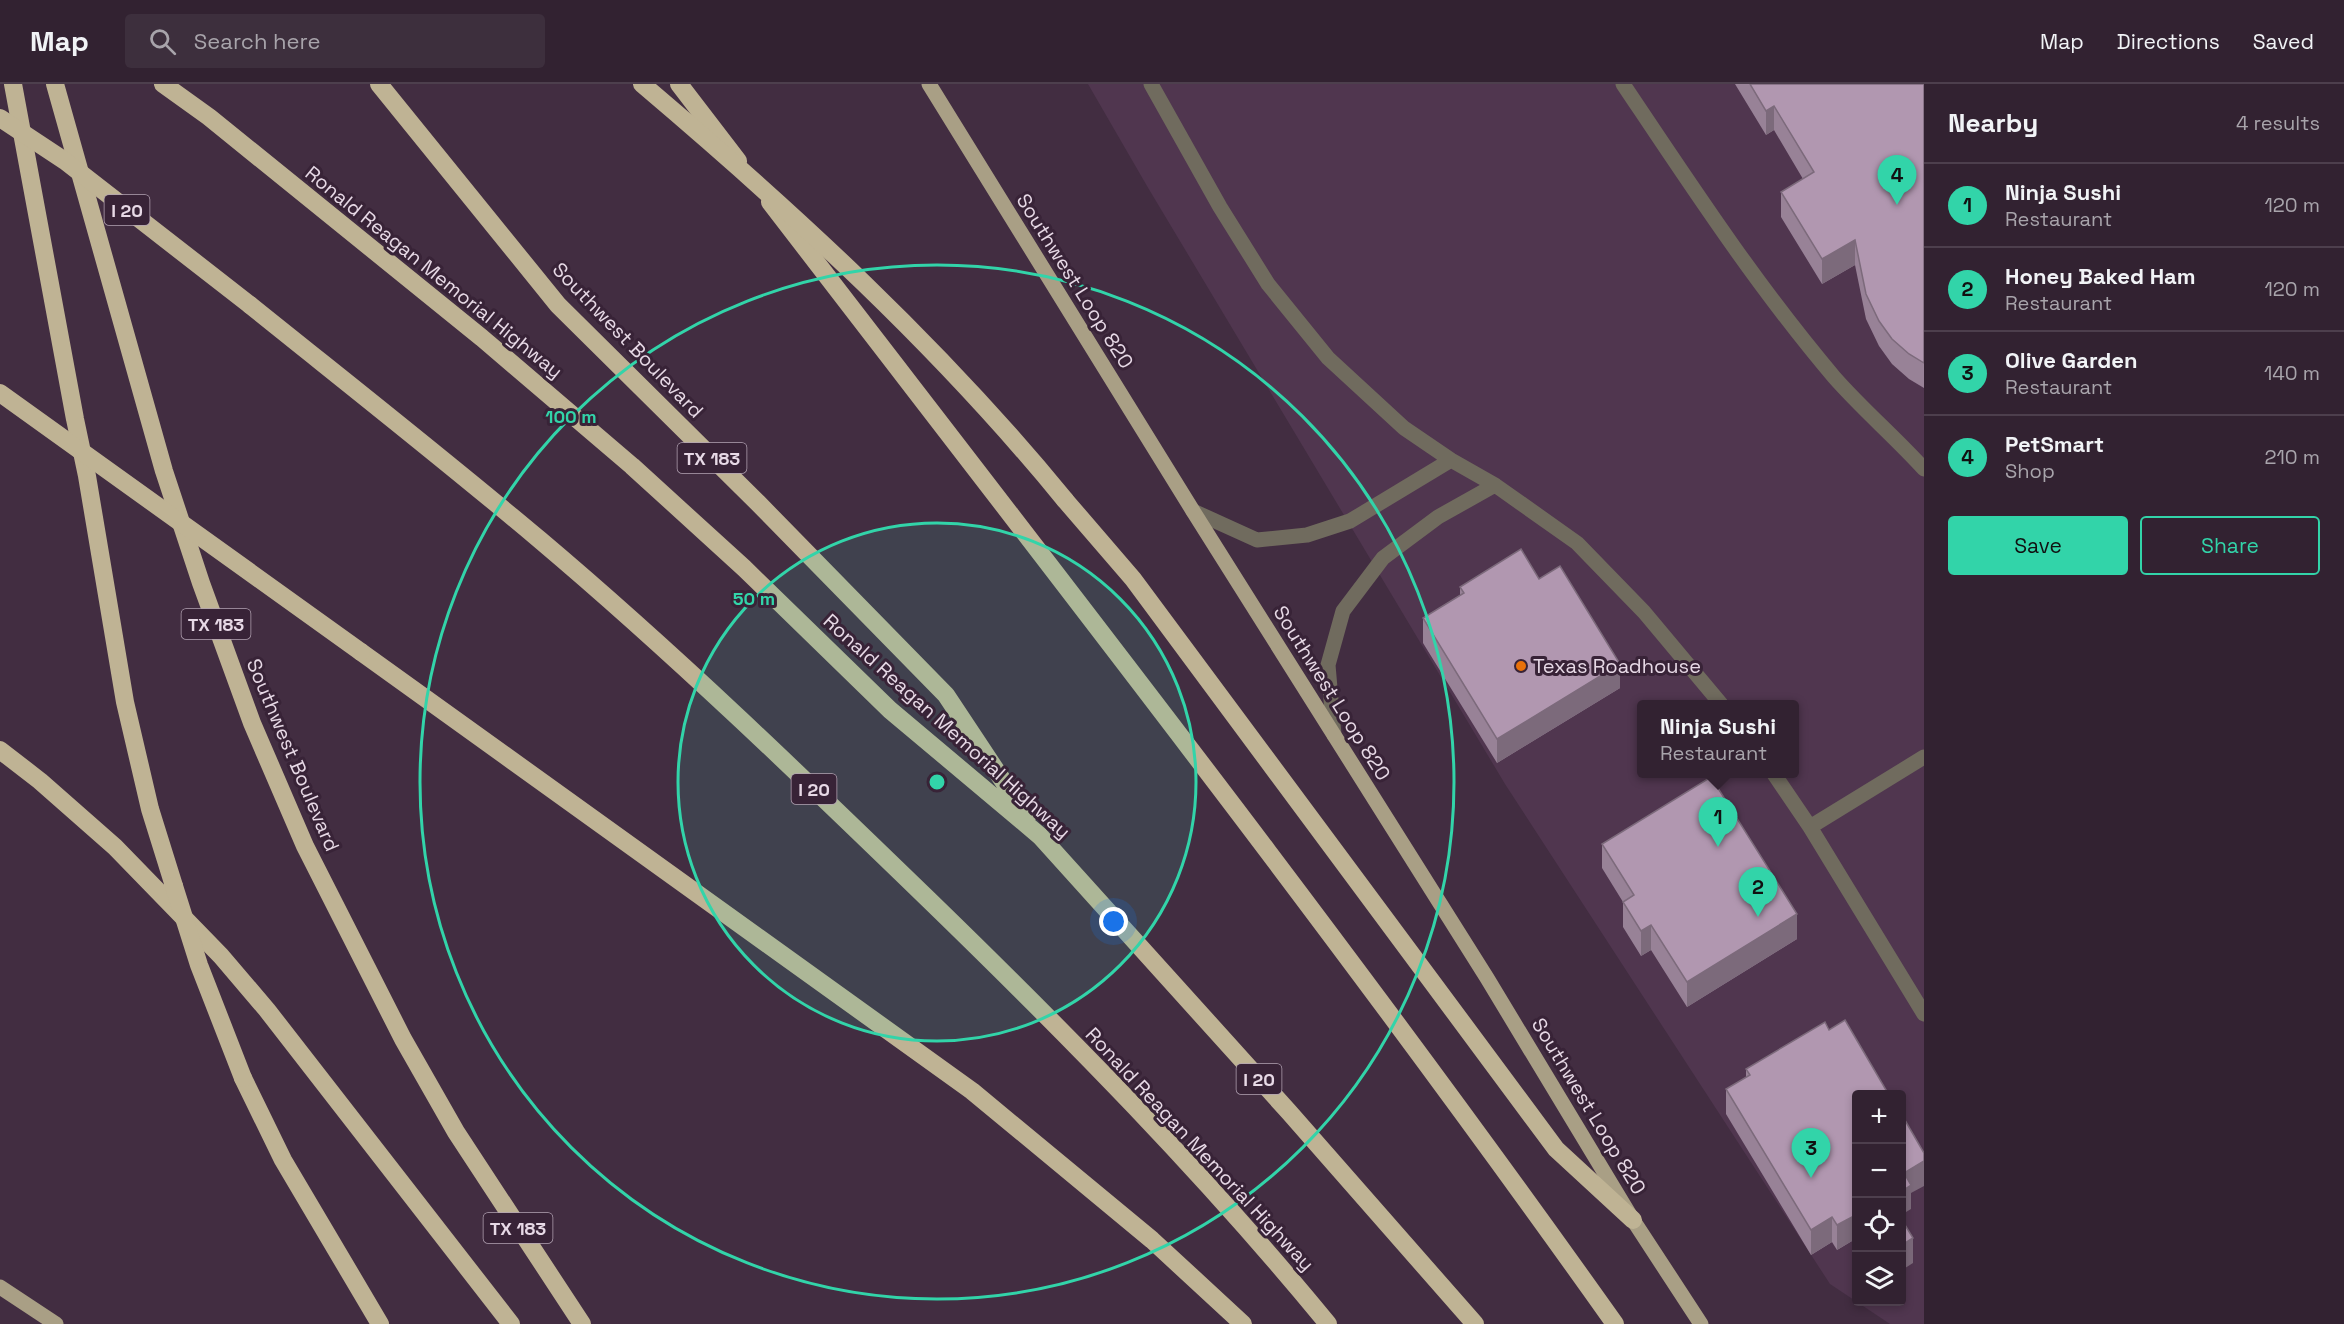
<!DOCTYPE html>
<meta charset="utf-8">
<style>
:root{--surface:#322231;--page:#3d2f3d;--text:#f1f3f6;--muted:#a8a4ab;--line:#4d3f4d;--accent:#32d4a9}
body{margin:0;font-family:"Space Grotesk",sans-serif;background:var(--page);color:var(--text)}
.controls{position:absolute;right:18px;bottom:18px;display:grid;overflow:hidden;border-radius:6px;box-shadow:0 3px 9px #0003}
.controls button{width:54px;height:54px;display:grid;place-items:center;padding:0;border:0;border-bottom:2px solid var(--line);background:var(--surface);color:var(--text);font:30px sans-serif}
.you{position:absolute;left:1114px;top:838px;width:21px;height:21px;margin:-15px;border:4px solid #fff;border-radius:50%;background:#1a73e8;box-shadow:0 0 0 9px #1a73e833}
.badge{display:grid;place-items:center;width:39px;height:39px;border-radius:50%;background:var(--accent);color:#111;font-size:20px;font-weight:700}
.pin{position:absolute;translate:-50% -50px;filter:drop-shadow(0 2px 3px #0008)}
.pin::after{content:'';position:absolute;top:32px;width:21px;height:18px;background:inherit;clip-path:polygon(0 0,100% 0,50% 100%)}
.popup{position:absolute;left:1637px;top:616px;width:162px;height:78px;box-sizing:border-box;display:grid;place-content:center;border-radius:6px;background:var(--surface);filter:drop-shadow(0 2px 4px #0005);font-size:20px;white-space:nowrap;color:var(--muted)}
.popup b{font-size:22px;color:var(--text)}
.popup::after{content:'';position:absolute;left:50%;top:100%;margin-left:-12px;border:12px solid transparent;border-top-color:var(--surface)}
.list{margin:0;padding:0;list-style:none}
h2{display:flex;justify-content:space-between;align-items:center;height:78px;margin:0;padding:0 24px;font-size:26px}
h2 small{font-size:20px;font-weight:400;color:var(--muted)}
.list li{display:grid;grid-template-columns:39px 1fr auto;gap:18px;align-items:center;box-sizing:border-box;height:84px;padding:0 24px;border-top:2px solid var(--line)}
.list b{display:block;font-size:22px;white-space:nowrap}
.list p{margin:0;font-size:20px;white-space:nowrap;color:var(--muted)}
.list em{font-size:20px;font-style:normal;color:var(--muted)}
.actions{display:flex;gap:12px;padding:18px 24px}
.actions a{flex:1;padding:14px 0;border:2px solid var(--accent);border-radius:6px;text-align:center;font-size:21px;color:var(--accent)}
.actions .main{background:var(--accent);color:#111}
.icon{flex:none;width:33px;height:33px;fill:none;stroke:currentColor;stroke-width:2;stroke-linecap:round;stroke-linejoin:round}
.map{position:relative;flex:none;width:1924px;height:1240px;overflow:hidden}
header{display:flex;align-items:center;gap:36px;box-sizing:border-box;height:84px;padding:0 30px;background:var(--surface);border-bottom:2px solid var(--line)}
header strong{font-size:28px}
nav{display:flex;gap:33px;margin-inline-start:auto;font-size:21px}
.search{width:420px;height:54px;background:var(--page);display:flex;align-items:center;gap:15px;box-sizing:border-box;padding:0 21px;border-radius:6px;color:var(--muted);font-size:22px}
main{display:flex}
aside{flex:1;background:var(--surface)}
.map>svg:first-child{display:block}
</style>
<header>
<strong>Map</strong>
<div class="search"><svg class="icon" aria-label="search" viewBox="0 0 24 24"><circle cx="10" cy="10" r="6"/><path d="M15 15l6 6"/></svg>Search here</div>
<nav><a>Map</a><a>Directions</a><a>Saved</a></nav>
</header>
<main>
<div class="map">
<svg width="1924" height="1240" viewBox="0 0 1924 1240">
<rect width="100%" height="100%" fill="#422d41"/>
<path fill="#50364f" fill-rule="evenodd" d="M1088 0H1924V1240H1890L1830 1200 1505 700 1147 102ZM1642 620H1794V690H1642ZM1856 1010H1902V1218H1856Z"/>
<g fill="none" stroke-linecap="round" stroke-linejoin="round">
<path stroke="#706b5e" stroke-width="15" d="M1151 0 1220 123 1268 200 1328 274 1404 344 1451 376 1495 401 1577 459 1644 528 1721 620
M1623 0C1690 100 1756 201 1834 293 1862 325 1895 353 1924 385
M1193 427 1257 456 1307 451 1350 437 1451 376
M1334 651 1328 581 1343 527 1383 474 1438 433 1495 401
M1774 690 1810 743 1924 930
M1810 743 1924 673"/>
<path stroke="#a99f85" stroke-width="15" d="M929 0 1193 427 1487 894 1633 1136 1701 1240
M0 1203 56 1240"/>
<path stroke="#bfb394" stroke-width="18" d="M13 0 75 335 87 392 125 618 150 725 174 802
M55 0 164 387 201 499 252 639 305 762 403 955 456 1048 582 1240
M163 0 209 33 482 254 632 382 744 484 890 626 1040 752 1289 1028 1475 1240
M379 0 558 221 758 419 946 611 1027 733
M679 0 738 77
M770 118C1055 489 1344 858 1615 1240
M250 221C347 299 445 376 540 456 675 570 802 693 929 816 1068 951 1205 1090 1328 1240
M1065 416 1133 495 1556 1065 1633 1136
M361 568 972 1007 1152 1156 1243 1240
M0 666 40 697 115 763 221 872 267 926 511 1240
M243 994 283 1076 380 1240"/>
<path stroke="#bfb394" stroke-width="18" d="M642 0C793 128 940 263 1065 416
M0 34 65 77 250 221
M0 309 361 568
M174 802 199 881 243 994"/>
</g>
<path fill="#988297" d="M1735 0H1924V304L1909 295 1892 280 1879 262 1866 235 1855 181 1822 200 1781 133V108L1803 95 1774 46 1766 51Z
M1539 495 1620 604 1497 679 1423 559V534L1460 511V503Z
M1602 760 1797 855 1687 923 1651 866 1641 872 1623 843V818L1602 784Z
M1746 985 1857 1011V1164L1852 1157 1837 1166 1832 1158 1811 1171 1726 1030V1005L1746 994Z"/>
<path fill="#7c6a7b" d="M1774 22V46L1766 51V27Z
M1855 156V181L1822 200V175Z
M1620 580V604L1497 679V655Z
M1797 830V855L1687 923V898Z
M1651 841V866L1641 872V847Z
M1924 1077V1102L1911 1109V1125L1906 1128V1146L1902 1148V1107L1904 1089Z
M1832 1133V1158L1811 1171V1146Z
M1852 1133V1157L1837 1166V1141Z
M1913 1154V1179L1902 1186V1161Z"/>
<path fill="#b197b0" stroke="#7c6a7b" stroke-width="1.5" d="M1750 0H1924V279L1909 270 1892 255 1879 237 1866 210 1855 156 1822 175 1781 108 1814 88 1774 22 1766 27Z
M1521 465 1539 495 1560 482 1620 580 1497 655 1423 534 1464 509 1460 503Z
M1711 693 1797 830 1687 898 1651 841 1641 847 1623 818 1634 811 1602 760Z
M1845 936 1889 1011H1857V1140L1852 1133 1837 1141 1832 1133 1811 1146 1726 1005 1750 991 1746 985 1825 938 1829 946Z
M1902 1031 1924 1069V1077L1904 1089 1911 1101 1902 1107Z
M1902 1113 1906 1121 1902 1124Z
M1902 1136 1913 1154 1902 1161Z"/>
<circle cx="937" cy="698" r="259" fill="#32d4a9" fill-opacity=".12"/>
<g fill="none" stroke="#32d4a9" stroke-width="3">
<circle cx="937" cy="698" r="259"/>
<circle cx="937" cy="698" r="517"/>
</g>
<circle fill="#e8710a" stroke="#382337" stroke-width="2" cx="1521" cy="582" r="6"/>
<g text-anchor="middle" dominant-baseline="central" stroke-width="6" stroke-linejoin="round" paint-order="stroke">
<g fill="#382337" stroke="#b2a2b2" stroke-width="1.5">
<rect x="104.5" y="111" width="45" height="30" rx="4.5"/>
<rect x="677.5" y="359" width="69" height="30" rx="4.5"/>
<rect x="181.5" y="525" width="69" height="30" rx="4.5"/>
<rect x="791.5" y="690" width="45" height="30" rx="4.5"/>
<rect x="1236.5" y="980" width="45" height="30" rx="4.5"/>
<rect x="483.5" y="1129" width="69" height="30" rx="4.5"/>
</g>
<g font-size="18" font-weight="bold" fill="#e7d9e6">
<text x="127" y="126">I 20</text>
<text x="712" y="374">TX 183</text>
<text x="216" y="540">TX 183</text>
<text x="814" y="705">I 20</text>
<text x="1259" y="995">I 20</text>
<text x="518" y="1144">TX 183</text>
</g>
<g font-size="20" fill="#e7d9e6" stroke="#382337">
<text transform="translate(434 188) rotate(39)">Ronald Reagan Memorial Highway</text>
<text transform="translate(1075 197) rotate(58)">Southwest Loop 820</text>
<text transform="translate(628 256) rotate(46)">Southwest Boulevard</text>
<text transform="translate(1332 609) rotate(58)">Southwest Loop 820</text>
<text transform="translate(947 642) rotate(42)">Ronald Reagan Memorial Highway</text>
<text transform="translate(293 671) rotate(67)">Southwest Boulevard</text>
<text transform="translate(1589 1022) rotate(59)">Southwest Loop 820</text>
<text transform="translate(1200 1065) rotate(47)">Ronald Reagan Memorial Highway</text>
</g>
<g font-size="20" fill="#e7d9e6" stroke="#382337" text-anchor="start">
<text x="1533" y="582">Texas Roadhouse</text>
</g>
</g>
<circle cx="937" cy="698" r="9" fill="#32d4a9" stroke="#382337" stroke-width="3"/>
<g font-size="18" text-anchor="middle" font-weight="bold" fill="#32d4a9" stroke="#382337" stroke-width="6" stroke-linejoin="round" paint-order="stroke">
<text x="571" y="339">100 m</text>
<text x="754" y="521">50 m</text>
</g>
</svg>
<div class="controls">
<button>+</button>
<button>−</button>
<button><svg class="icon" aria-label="locate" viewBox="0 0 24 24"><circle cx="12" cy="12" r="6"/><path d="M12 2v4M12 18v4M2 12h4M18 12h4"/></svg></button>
<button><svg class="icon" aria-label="layers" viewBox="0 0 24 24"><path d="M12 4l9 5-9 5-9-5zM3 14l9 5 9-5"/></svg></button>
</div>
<div class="you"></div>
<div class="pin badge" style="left:1718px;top:763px">1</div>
<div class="popup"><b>Ninja Sushi</b>Restaurant</div>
<div class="pin badge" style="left:1758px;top:833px">2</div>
<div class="pin badge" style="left:1811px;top:1094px">3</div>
<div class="pin badge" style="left:1897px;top:121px">4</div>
</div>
<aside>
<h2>Nearby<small>4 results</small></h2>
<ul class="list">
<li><span class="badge">1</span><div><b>Ninja Sushi</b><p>Restaurant</p></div><em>120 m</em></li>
<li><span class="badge">2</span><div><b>Honey Baked Ham</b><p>Restaurant</p></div><em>120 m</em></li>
<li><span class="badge">3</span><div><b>Olive Garden</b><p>Restaurant</p></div><em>140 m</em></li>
<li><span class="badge">4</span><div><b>PetSmart</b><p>Shop</p></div><em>210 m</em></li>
</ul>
<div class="actions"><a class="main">Save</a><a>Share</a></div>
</aside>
</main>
